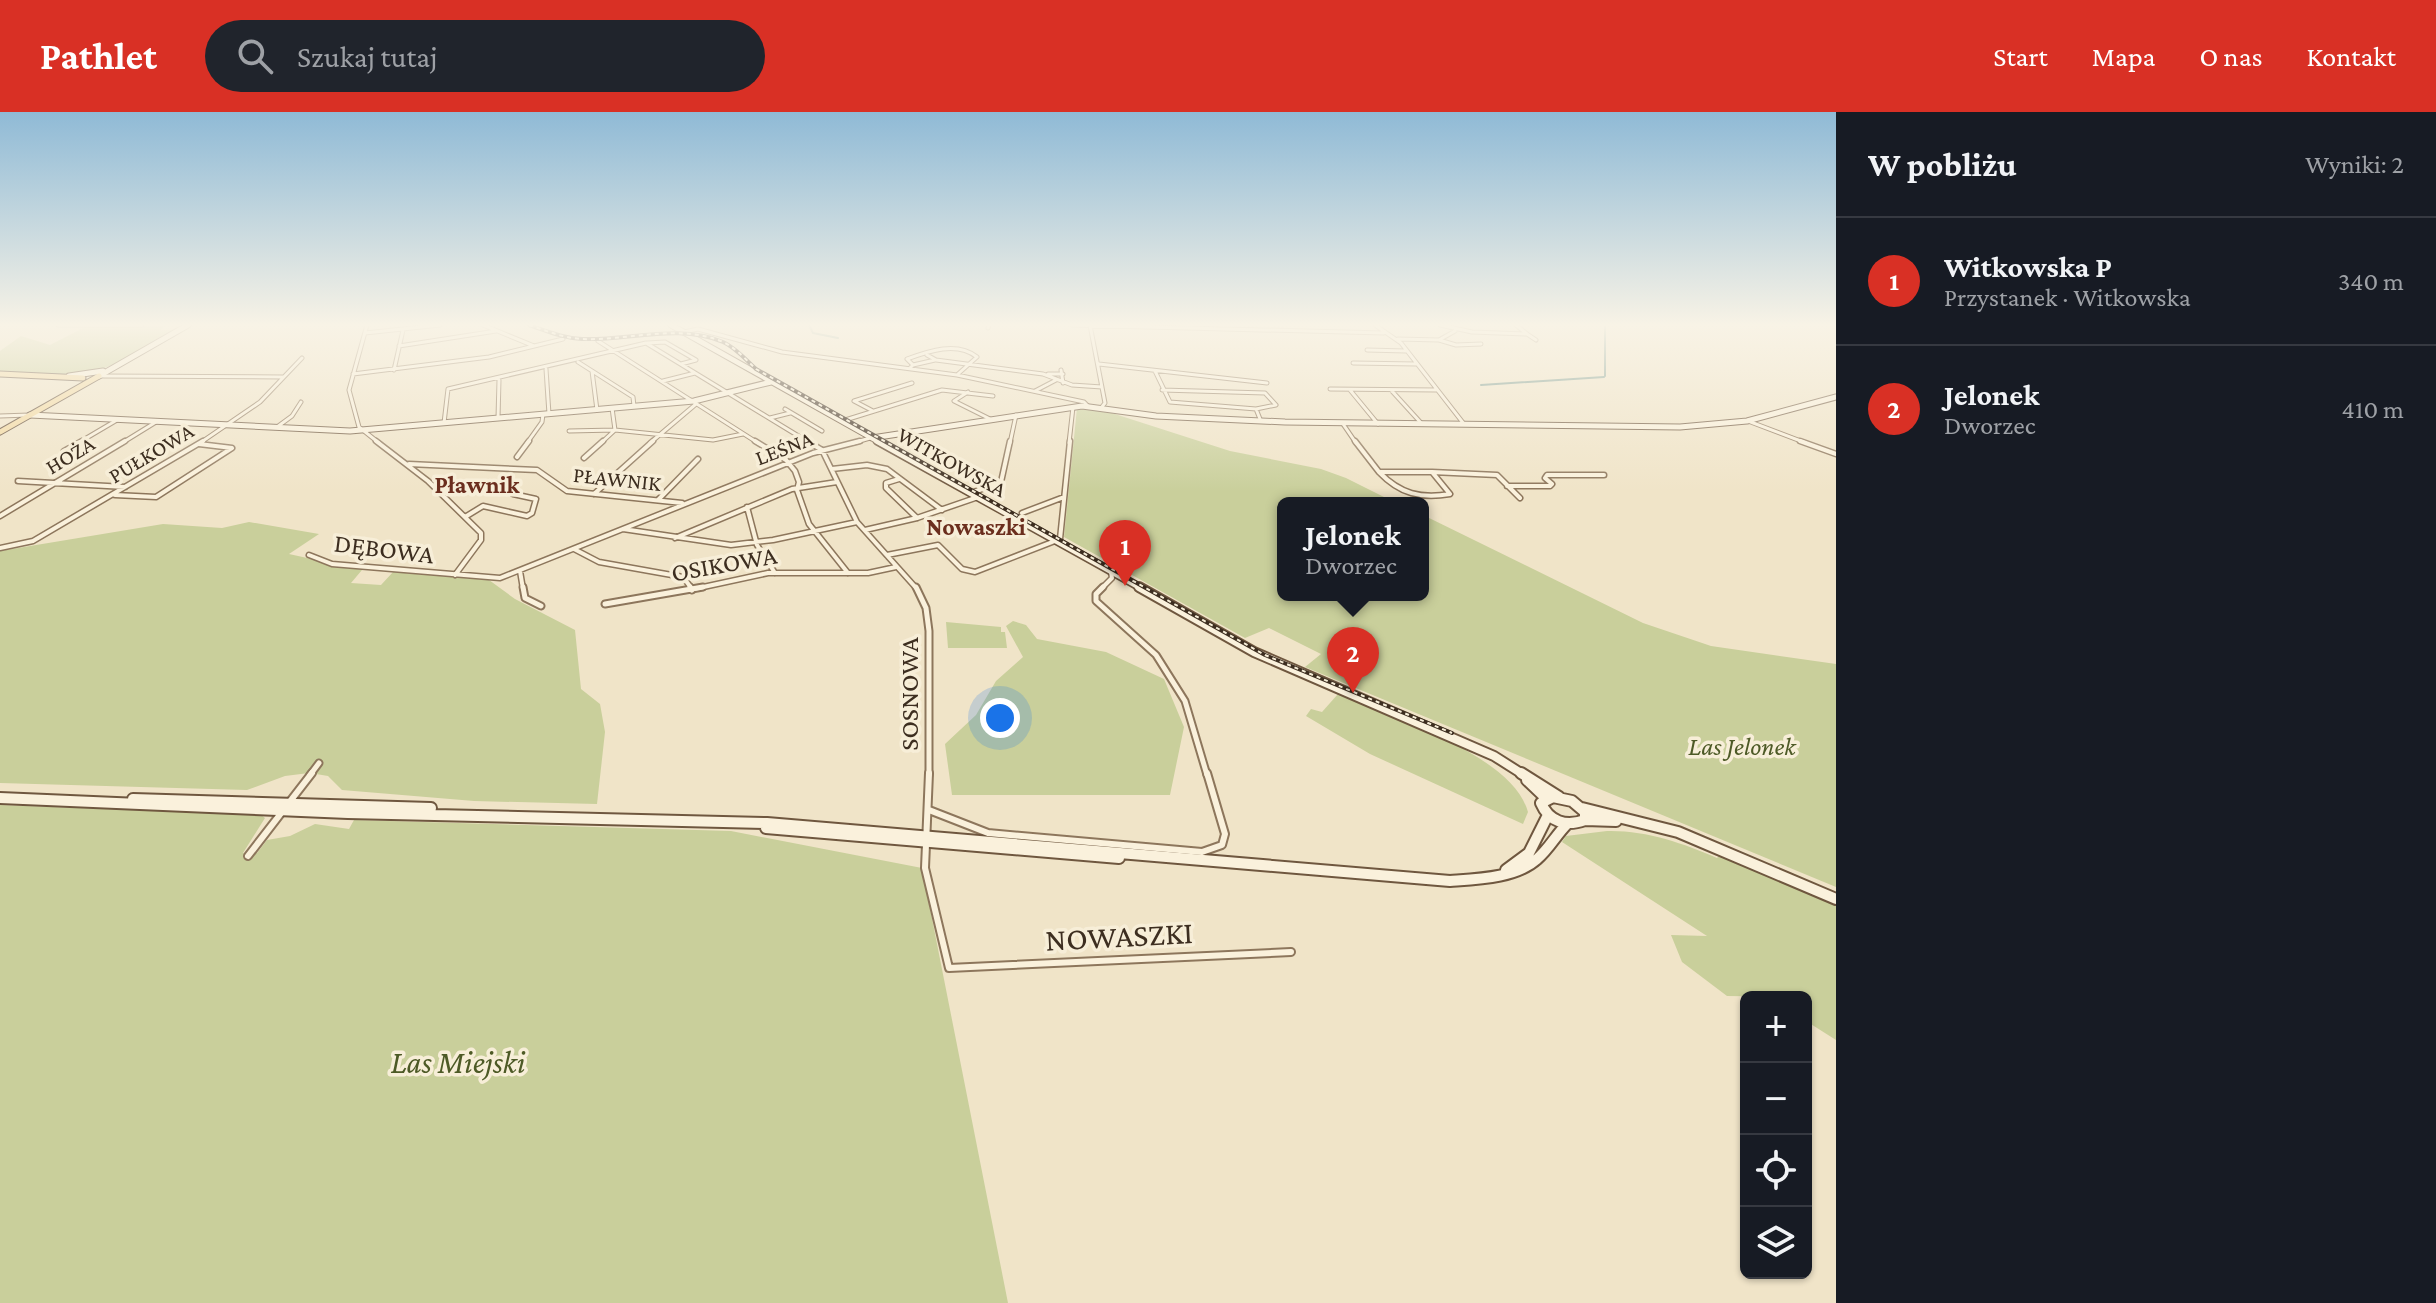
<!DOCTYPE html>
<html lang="pl">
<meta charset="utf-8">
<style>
:root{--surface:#171b24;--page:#20242c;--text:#f1f3f6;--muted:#9ea1a6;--line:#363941;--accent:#d93025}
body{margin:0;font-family:"Crimson Pro",serif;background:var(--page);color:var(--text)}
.controls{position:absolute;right:24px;bottom:24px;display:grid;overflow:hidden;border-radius:12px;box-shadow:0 2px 6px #0004}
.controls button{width:72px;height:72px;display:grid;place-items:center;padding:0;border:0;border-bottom:2px solid var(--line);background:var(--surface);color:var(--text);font:40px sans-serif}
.you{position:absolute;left:1000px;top:606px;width:28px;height:28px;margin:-20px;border:6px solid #fff;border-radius:50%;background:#1a73e8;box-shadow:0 0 0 12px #1a73e833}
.badge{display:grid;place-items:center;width:52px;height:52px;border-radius:50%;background:var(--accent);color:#fff;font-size:26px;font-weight:700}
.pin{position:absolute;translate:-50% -66px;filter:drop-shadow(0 2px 4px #0008)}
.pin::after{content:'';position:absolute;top:42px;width:28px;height:24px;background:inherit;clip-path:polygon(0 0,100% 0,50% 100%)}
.popup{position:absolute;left:1277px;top:385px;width:152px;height:104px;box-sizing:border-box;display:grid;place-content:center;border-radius:12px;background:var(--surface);filter:drop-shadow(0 2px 6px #0005);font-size:26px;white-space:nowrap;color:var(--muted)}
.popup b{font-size:30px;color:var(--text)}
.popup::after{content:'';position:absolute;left:50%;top:100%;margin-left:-16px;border:16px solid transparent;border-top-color:var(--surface)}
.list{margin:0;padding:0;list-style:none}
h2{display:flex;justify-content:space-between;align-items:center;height:104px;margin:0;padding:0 32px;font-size:34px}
h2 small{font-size:26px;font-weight:400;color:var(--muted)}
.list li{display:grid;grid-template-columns:52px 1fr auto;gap:24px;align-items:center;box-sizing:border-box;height:128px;padding:0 32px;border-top:2px solid var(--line)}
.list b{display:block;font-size:30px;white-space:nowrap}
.list p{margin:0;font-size:26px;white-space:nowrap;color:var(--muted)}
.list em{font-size:26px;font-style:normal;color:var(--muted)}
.icon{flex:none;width:44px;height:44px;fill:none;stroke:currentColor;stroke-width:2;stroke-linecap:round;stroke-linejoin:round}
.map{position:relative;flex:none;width:1836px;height:1191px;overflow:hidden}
header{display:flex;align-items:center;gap:48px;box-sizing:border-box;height:112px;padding:0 40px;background:var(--accent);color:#fff}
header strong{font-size:38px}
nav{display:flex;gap:44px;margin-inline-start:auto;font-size:28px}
.search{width:560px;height:72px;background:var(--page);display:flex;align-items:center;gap:20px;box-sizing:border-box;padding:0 28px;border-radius:44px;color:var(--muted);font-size:30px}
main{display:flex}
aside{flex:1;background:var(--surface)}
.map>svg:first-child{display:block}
</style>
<header>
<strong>Pathlet</strong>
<div class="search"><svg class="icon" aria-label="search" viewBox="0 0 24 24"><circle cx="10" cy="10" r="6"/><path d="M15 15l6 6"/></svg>Szukaj tutaj</div>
<nav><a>Start</a><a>Mapa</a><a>O nas</a><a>Kontakt</a></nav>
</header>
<main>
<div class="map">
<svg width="1836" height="1191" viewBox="0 0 1836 1191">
<rect width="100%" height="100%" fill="#f0e4c8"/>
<path fill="#c9cf9b" d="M167 213 160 218H174C152 230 130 246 107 255 74 268 34 263 0 259V239L21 224 50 233 85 215Z
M1093 295 1230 339 1321 357 1346 366 1396 391H1283V483H1423V403L1643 511 1711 534 1836 552V775L1305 555 1321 542 1269 516 1245 526 1064 425 1077 296Z
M249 410 319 422 289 442 362 458 351 471 381 473 393 460 489 468 515 487 575 518 581 577 600 592 605 620 597 692 474 689 342 678 328 664 310 661 250 741H257L267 728 290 724 315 712 349 717 354 708 731 719 922 756 1008 1191H0V693L261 703 265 706 243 741H249L309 661 285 664 247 678 0 671V439L163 412 222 416Z
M1013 509 1026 513 1037 527 1106 540 1164 567 1184 615 1170 683H952L945 632 976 603 996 569 1023 545 1006 514Z
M946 510 1001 515V520H1005L1007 536H948Z
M1338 582C1391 606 1512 642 1528 700L1523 712 1370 642 1306 604 1311 597 1322 600Z
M1607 719C1645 718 1683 731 1717 746L1719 744 1836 793V928L1806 909V885L1727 884 1682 850 1671 823 1707 824 1562 730 1566 724Z"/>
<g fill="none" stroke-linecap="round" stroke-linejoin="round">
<path stroke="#6f938a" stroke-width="2" d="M809 213 813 221 838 226
M1605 213V264
M1481 273 1604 265"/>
<g stroke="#8d765c" stroke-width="5">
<path id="street-far3" d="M58 213H142
M367 213 349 278 359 315 379 331
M483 213 534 234
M1072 213 1384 221
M1090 213 1105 291 1101 296
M1375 213 1401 231 1464 312
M1440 213 1472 220 1527 222 1516 213
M988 216 989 213
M684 220 698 217 782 240 957 263 1084 290 1088 294
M365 221 440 213
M1527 222 1536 228
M1398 227 1439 228 1455 219
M1439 228 1456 233 1481 232
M598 229 758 331
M647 231 665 230 696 248 681 252
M399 234 496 219
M1367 238 1406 239
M927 243 936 248 1043 262 1072 273 1102 275
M578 250 633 285 634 294
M1353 251 1417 252
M1099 252 1267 271
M913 253 935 248
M910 256 913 253 907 247C929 239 957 229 977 245L958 262
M546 257 549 302
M394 258 403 218
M1061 258 1063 271
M592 259 597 298
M1155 259 1170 290 1256 297
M353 262 489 245 563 227
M1048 262H1063
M101 264 283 265
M663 269 695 261
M1330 277 1437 278
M1162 278 1265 281 1276 293 1256 297 1260 307
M1350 278 1378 312
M1391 278 1422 312
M1035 279 1056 268
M968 280 954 289 990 307
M785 297 822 319
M873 299 854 289 912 271
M0 304 29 303
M498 306 499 268
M770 306 790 301
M842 309 942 278 993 284
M1748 309 1806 331
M444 311 448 277 646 231 810 331
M1343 312 1356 331
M277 315 292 304 301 290
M569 319 615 318 713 328 743 322
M78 331 117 308
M122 331 156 310
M200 331 260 290 302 246
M527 331 542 310 543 302
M601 331 615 318 612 296
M650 331 696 292
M853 331 870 326
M1010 331 1016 303
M1069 331 1073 295"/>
</g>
<g stroke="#8d765c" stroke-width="7">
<path id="street-far2" d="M376 329 428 369 481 421V428L455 463
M755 329 786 348 795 359 799 370 797 378 809 412 848 461
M807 329 822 338 857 410 917 477
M1355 329 1379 360
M1800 329 1836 342
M64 339 82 329
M517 345 529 329
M584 346 603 329
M409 352 537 358 567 379 682 391
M832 357 867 353 887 357 942 398
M1379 360H1432L1450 382C1421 387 1400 382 1379 360Z
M1432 360 1497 363 1520 386
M899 367 886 371V376L917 406
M18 369 125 375
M1507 374H1550L1552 372 1545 366 1547 363H1604
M971 381 1001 370 1010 329
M594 382 653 329
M115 383 156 385 232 336 199 332
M658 388 698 347
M747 395 757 433 775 461
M1022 401 1064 385
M0 404 125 329
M465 405 483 394 527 404 532 401 536 387 513 382
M623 417 731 433 773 428 857 410
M865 418 917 406 978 385
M675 426 792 377 837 370
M0 436 33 429 203 329
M574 437 599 450 683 465 692 477
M309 443 332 452 500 466 813 341 860 329
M887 443 938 433 962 457 975 460 1060 427 1070 329
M520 459 523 477
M694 477 768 461H868L896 455
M1101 477 1112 466 1111 460"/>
</g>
<g stroke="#8d765c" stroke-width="9">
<path id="street-far1" d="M523 475 525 486 541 494
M690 475 692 478
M916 475 926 496 929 519V663
M1103 475 1096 482V489L1156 543 1185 589 1207 663
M605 492 703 475
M310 663 319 651"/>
</g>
<g stroke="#8d765c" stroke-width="10">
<path id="street" d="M929 661 925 756 949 856 1291 840
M288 692 312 661
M929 698 988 721 1202 740 1222 733 1225 722 1207 661
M248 744 282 700"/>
</g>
<g stroke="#6f573f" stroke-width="7">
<path id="secondary-far3" d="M671 213 881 331
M69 264 103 259
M99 264 188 213
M30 303 350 319 694 289 771 270
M872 326 1082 294 1156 304 1285 310 1680 315 1747 309 1836 285"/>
</g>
<g stroke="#6f573f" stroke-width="9">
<path id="secondary-far2" d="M877 329 1143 477"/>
</g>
<g stroke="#6f573f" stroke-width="12">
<path id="secondary-far1" d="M1139 475 1254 540 1494 644 1524 663"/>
</g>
<g stroke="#6f573f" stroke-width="14">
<path id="secondary" d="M1521 661 1559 685
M1527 668 1546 686
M1553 685 1572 689 1585 700V708C1566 715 1549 710 1541 691Z
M0 686 348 701 767 711 1450 769C1478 767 1516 766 1537 747 1549 737 1556 723 1567 712
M133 687 431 696
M1582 696 1678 720 1836 787
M1585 708 1616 709
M766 716 1119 746
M1506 758 1529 741 1548 703"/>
</g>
<g stroke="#5b4430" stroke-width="7">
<path id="primary" d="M0 262 83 266
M0 320 99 264"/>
</g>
<use href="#street-far3" stroke="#faf1dc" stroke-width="3"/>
<use href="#street-far2" stroke="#faf1dc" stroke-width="4"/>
<use href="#street-far1" stroke="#faf1dc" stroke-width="5"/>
<use href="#street" stroke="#faf1dc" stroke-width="6"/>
<use href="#secondary-far3" stroke="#faf1dc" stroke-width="5"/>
<use href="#secondary-far2" stroke="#faf1dc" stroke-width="6"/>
<use href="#secondary-far1" stroke="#faf1dc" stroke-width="8"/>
<use href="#secondary" stroke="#faf1dc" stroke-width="10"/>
<use href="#primary" stroke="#f3d9a0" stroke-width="5"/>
<g stroke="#3d2e20" stroke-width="4">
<path id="rail" d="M529 213C547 219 563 226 582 227 627 229 680 211 723 230 735 235 746 248 756 257L1265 543 1452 621"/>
</g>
<use href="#rail" stroke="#f7eed8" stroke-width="2" stroke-dasharray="4" stroke-linecap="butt"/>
</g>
<linearGradient id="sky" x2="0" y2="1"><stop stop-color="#8fbad6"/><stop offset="0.56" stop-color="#f8f3e6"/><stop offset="1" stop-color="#f8f3e6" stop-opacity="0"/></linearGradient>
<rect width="1836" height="380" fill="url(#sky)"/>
<g text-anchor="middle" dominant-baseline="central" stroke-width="7" stroke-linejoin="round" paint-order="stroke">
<g font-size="22" fill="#3d2e20" stroke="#f7eed8">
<text transform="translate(784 336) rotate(-21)">LEŚNA</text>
<text transform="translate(151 341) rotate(-31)">PUŁKOWA</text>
<text transform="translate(70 343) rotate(-31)">HOŻA</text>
<text transform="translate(952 350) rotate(29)">WITKOWSKA</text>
<text transform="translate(617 367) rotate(6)">PŁAWNIK</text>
</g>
<g font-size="24" font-weight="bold" fill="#6b2e1e" stroke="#f7eed8">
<text x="477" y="372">Pławnik</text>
<text x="976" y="414">Nowaszki</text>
</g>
<g font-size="26" fill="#3d2e20" stroke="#f7eed8">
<text transform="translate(384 437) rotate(7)">DĘBOWA</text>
<text transform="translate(724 452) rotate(-10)">OSIKOWA</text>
<text transform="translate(909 582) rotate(-90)">SOSNOWA</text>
</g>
<g font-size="26" font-style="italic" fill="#4d5a26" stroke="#f7eed8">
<text x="1742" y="634">Las Jelonek</text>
</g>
<g font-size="32" fill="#3d2e20" stroke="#f7eed8">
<text transform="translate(1119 824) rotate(-3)">NOWASZKI</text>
</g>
<g font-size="32" font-style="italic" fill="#4d5a26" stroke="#f7eed8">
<text x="458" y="950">Las Miejski</text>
</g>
</g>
</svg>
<div class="controls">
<button>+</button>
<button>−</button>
<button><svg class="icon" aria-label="locate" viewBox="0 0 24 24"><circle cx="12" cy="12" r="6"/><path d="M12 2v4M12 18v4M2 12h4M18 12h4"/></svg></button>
<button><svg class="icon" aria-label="layers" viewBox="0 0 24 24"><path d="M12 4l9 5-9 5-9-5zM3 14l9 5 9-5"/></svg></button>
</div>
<div class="you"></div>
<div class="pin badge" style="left:1125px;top:474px">1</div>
<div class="pin badge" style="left:1353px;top:581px">2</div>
<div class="popup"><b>Jelonek</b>Dworzec</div>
</div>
<aside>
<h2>W pobliżu<small>Wyniki: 2</small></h2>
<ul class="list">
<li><span class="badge">1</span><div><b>Witkowska P</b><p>Przystanek · Witkowska</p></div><em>340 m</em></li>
<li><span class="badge">2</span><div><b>Jelonek</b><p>Dworzec</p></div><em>410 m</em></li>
</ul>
</aside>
</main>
